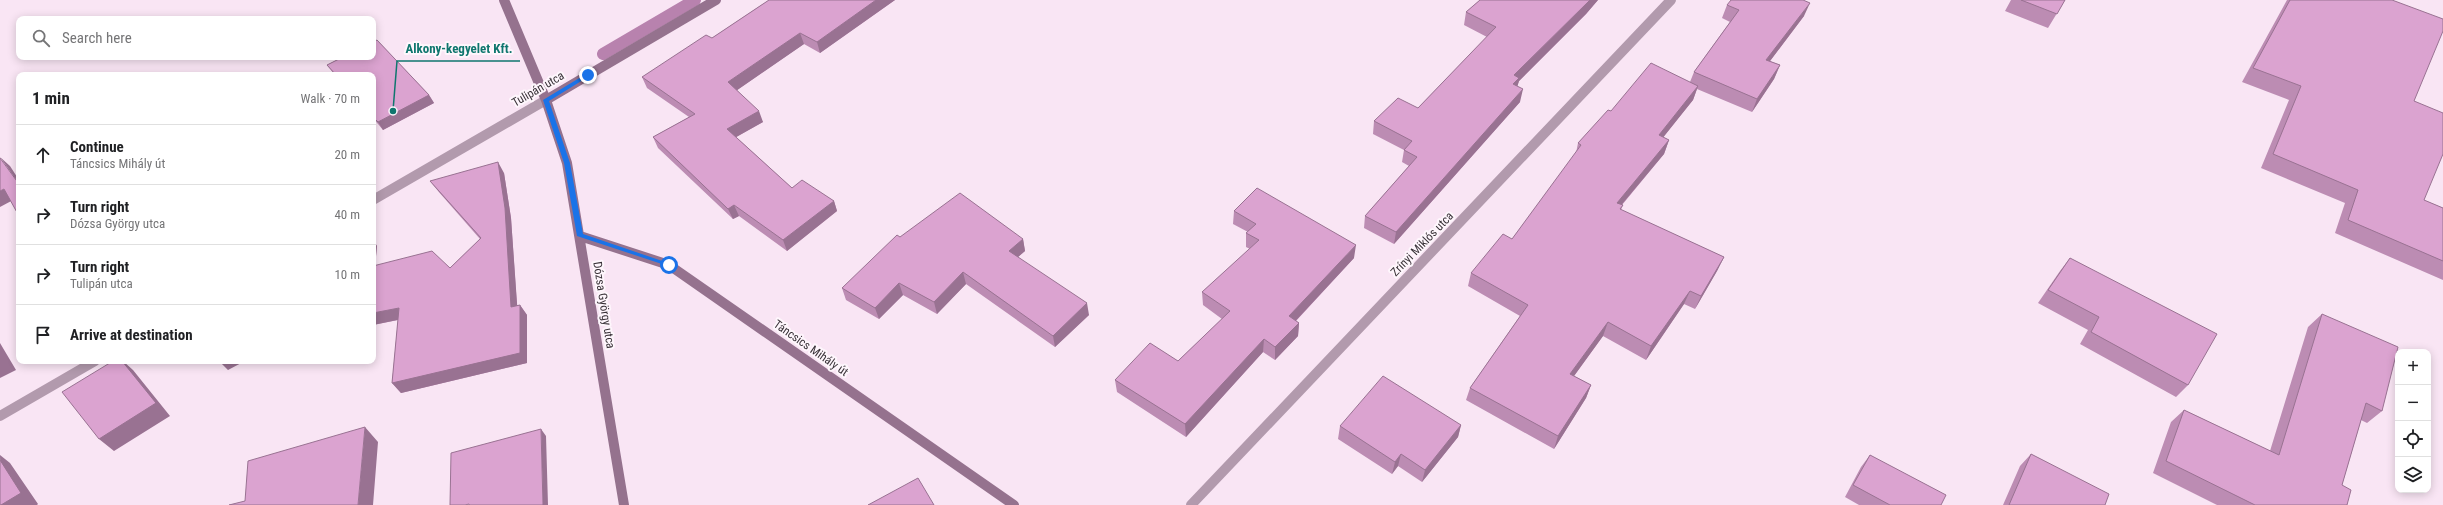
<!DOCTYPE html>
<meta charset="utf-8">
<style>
:root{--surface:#fff;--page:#f2f2f2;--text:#202124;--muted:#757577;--line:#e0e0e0}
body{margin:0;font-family:"Roboto Condensed",sans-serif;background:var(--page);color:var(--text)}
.controls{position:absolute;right:12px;bottom:12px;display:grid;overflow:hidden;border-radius:8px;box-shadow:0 2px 10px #0003}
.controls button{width:36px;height:36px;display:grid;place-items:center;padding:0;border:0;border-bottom:1px solid var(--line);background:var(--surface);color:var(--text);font:20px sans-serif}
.stop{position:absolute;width:12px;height:12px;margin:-9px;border:3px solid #1a73e8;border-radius:50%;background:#fff}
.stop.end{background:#1a73e8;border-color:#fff;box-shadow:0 1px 4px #0008}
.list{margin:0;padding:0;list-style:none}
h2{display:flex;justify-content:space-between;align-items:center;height:52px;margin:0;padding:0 16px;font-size:17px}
h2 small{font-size:13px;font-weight:400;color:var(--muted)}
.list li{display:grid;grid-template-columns:26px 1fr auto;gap:12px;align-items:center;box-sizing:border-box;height:60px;padding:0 16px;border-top:1px solid var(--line)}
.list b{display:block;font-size:15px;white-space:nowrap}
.list p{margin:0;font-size:13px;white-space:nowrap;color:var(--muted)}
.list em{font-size:13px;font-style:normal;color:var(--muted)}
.icon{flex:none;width:22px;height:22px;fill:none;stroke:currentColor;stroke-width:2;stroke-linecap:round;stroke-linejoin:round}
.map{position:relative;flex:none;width:2443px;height:505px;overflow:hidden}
.search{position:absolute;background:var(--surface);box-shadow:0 2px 10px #0003;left:16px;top:16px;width:360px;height:44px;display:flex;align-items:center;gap:10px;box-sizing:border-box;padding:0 14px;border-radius:8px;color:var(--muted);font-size:15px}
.panel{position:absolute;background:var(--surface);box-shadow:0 2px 10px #0003;left:16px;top:72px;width:360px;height:292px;border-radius:8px}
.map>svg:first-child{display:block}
</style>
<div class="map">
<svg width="2443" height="505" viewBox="0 0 2443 505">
<rect width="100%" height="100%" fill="#f9e5f4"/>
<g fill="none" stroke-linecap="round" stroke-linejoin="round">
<path stroke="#b882ae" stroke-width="12" d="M603 54 695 0"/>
<path stroke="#b29aad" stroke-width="10" d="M373 200 546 100
M0 416 95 361
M1191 505 1671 0"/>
<path stroke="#95728e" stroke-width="10" d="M504 0 546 100 567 163 624 505
M546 100 716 0
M580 236 669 265 1014 505"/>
</g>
<path fill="#bc8cb3" d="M769 0H895L820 53 804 44 737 90 763 122 736 137 792 188 834 201 837 211 787 251 739 216 733 219 658 148 653 137 689 117 647 88 642 77 712 38Z
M1480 0H1598L1586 14 1519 81 1517 86 1520 102 1394 244 1364 228 1365 216 1409 166 1402 162 1404 150 1373 134 1374 121 1418 108 1487 37 1464 25 1466 12Z
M2011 0H2065L2048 28 2005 11Z
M2287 0H2392L2414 101 2424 200 2443 208V280L2335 233 2345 203 2261 168 2289 100 2242 82Z
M1727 5 1804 16 1770 61 1780 65 1774 79 1752 112 1697 89 1693 100 1663 137 1669 140 1664 154 1622 205H1623L1621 210 1724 257 1717 271 1695 309 1684 304 1646 360 1603 336 1574 376 1591 385 1586 398 1554 449 1466 400 1470 388 1520 316 1468 286 1471 273 1512 239 1576 153 1578 143 1611 111 1690 82 1694 72 1730 22 1722 18Z
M377 40 429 95 434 103 383 130 373 118V75H335L327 65 343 57H373V42Z
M504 173 511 218 517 306 520 305 527 315V363L401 393 392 383 398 320 373 325V240L377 246 375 265 450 268 480 239 438 191 430 181Z
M1234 211 1354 258 1296 321 1299 323 1298 336 1275 360 1263 352 1186 437 1117 392 1115 380 1178 361 1222 319 1203 305 1202 292 1250 249 1246 247V233L1248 232 1233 224Z
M900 237 1023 239 1025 251 1018 257 1089 315 1055 347 966 284 937 314 903 295 879 319 846 300 842 288Z
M2070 258 2188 385 2176 397 2080 344 2088 330 2038 303 2060 271Z
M2322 314 2382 411 2367 423 2361 420 2342 485 2347 505H2217L2153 473 2171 422 2184 410 2270 451 2308 327Z
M1461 425 1458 437 1422 482 1398 466 1392 474 1338 439 1340 426Z
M2031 454 2105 505H2003L2020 466Z
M1870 455 1941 505H1859L1845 497 1861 467Z"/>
<path fill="#997292" d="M876 0H895L820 53 817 42Z
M1590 0H1598L1586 14 1519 81 1516 91 1511 88 1514 75Z
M1810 3 1804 16 1761 73 1766 60Z
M800 33 804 44 733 93 728 82Z
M1780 65 1774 79 1752 112 1757 99Z
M1698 86 1693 100 1654 149 1659 135Z
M1523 89 1520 102 1394 244 1396 232Z
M429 95 434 103 383 130 378 122Z
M759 111 763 122 731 140 727 129Z
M1669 140 1664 154 1612 216 1617 203Z
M0 157 10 166 19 180V184Z
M498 162 504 173 511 218 518 317 511 307Z
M4 189 15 199 0 207V191Z
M834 201 837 211 787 251 783 240Z
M734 205 739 216 733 219 728 209Z
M1023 239 1025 251 1011 263 1009 251Z
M373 240 377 246 374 278 373 276Z
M1356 245 1354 258 1288 329 1289 316Z
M1724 257 1717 271 1695 309 1701 296Z
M963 272 966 284 937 314 934 302Z
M899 283 903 295 879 319 875 308Z
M1690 291 1684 304 1646 360 1651 346Z
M1087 303 1089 315 1055 347 1053 336Z
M520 305 527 315V363L401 393 392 383Z
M399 308 407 318 373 325V313Z
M1608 322 1603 336 1566 387 1570 374Z
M1299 323 1298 336 1275 360V347Z
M1264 339 1263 352 1186 437 1185 424Z
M0 343 16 370 0 378Z
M122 361H123L133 370 170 416 114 451 99 439Z
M219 361H245L228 370Z
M1591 385 1586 398 1554 449 1558 436Z
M1461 425 1458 437 1422 482 1425 470Z
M365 427 378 442 373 505H358Z
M541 429 546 436 548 505H543Z
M1401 454 1398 466 1392 474 1395 462Z
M0 455 10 463 38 504 37 505H1Z"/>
<path fill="#dba3d0" stroke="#997292" d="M769 0H876L817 42 800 33 728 82 759 111 727 129 792 188 802 180 834 201 783 240 734 205 728 209 653 137 695 114 642 77 706 35 712 38Z
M1480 0H1590L1514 75 1519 78 1513 84 1523 89 1396 232 1365 216 1417 157 1404 150 1412 141 1374 121 1398 98 1418 108 1496 27 1466 12Z
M1731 0H1803L1810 3 1766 60 1780 65 1757 99 1694 72 1739 10 1727 5Z
M2021 0H2065L2057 14Z
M2290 0H2392L2443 19V31L2414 101 2443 113V154L2424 200 2443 208V261L2348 220 2358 190 2273 154 2301 86 2253 68Z
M377 40 429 95 378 122 373 117V75H336L327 65 343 57H373V42Z
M1651 63 1698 86 1659 135 1669 140 1617 203 1623 205 1620 209 1724 257 1701 296 1690 291 1651 346 1608 322 1570 374 1591 385 1558 436 1470 388 1528 305 1471 273 1503 234 1512 239 1581 145 1578 143 1608 110 1611 111Z
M0 158 19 184V216L4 189 0 191Z
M498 162 505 208 511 307 520 305V353L392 383 399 308 373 313V266L432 251 450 268 481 238 430 181Z
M1257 188 1356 245 1289 316 1299 323 1275 347 1264 339 1185 424 1115 380 1150 343 1178 361 1230 311 1202 292 1259 240 1246 233 1256 224 1234 211Z
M960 193 1023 239 1009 251 1087 303 1053 336 963 272 934 302 899 283 875 308 842 288 897 235 900 237Z
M2070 258 2217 334 2188 385 2091 332 2099 317 2048 290Z
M2322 314 2398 347 2382 411 2366 403 2342 485 2351 490 2347 505H2255L2166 461 2184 410 2279 455Z
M113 361H122L156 403 99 439 62 392Z
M1383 376 1461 425 1425 470 1401 454 1395 462 1340 426Z
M365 427 358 505H229L245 501 248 461Z
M541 429 543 505H469V504L465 505H450L451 453Z
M2031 454 2109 494 2105 505H2009Z
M1870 455 1946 495 1941 505H1890L1853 485Z
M0 460 21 493 1 505H0Z
M918 478 934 505H868Z"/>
<path fill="#1a73e8" d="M586 74 591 75 549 101 570 163 583 234 671 264V267L577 236 564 163 543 100Z"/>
<g text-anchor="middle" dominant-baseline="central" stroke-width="4" stroke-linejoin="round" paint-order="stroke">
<g font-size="12" fill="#383137" stroke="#fef6fc">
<text transform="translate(538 89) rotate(-30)">Tulipán utca</text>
<text transform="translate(1422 244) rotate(-46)">Zrínyi Miklós utca</text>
<text transform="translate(604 305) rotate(81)">Dózsa György utca</text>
<text transform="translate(811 348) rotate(35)">Táncsics Mihály út</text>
</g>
</g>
<path fill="none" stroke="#0f766e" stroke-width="1.5" d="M393 111L397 61H520"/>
<circle fill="#0f766e" stroke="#fef6fc" stroke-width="1.5" cx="393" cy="111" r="4"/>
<g font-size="13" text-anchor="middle" font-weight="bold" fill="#0f766e" stroke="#fef6fc" stroke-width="4" stroke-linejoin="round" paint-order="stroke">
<text x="459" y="53">Alkony-kegyelet Kft.</text>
</g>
</svg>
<div class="controls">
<button>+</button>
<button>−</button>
<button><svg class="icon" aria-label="locate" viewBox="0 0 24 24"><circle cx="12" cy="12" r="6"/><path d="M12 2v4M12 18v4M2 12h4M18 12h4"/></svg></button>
<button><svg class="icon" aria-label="layers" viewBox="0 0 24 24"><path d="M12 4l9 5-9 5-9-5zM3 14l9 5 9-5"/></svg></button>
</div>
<div class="stop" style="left:669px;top:265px"></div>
<div class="stop end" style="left:588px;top:75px"></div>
<div class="search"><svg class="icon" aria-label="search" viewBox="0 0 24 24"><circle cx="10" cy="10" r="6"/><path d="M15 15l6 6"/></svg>Search here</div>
<section class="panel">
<h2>1 min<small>Walk · 70 m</small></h2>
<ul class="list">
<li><svg class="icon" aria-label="ahead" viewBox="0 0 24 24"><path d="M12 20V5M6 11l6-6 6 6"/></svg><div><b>Continue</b><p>Táncsics Mihály út</p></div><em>20 m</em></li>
<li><svg class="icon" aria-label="right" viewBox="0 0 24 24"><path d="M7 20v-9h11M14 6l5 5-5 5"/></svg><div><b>Turn right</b><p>Dózsa György utca</p></div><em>40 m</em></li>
<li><svg class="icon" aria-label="right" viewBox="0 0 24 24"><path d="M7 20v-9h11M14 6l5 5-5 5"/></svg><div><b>Turn right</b><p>Tulipán utca</p></div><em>10 m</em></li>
<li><svg class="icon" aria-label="arrive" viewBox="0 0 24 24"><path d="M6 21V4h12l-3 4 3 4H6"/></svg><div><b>Arrive at destination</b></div></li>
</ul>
</section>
</div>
